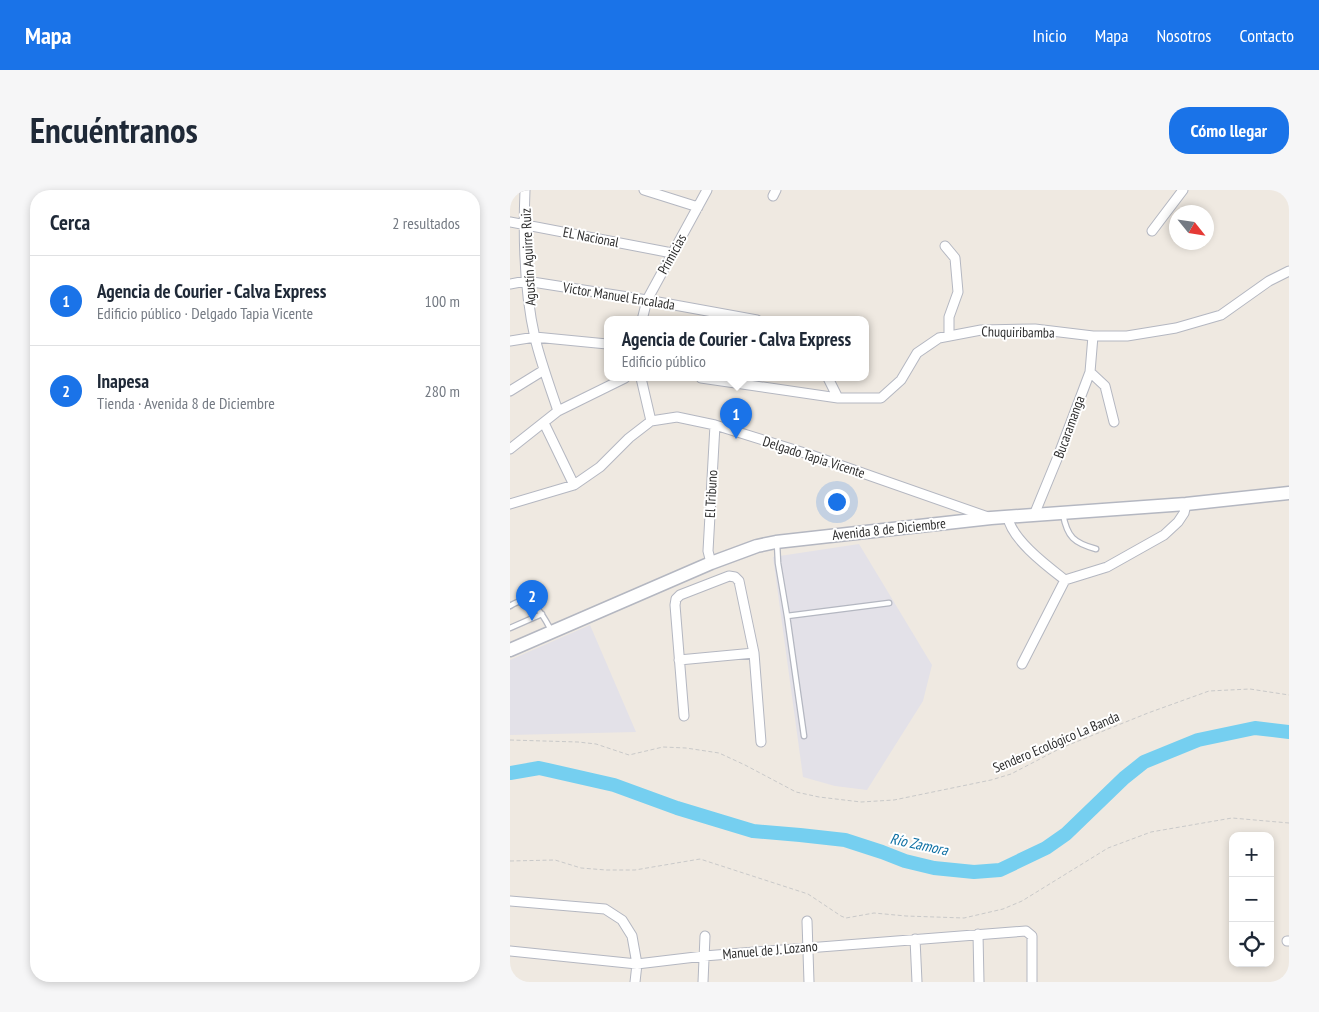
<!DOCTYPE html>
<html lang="es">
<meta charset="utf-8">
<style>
:root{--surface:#fff;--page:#f6f6f7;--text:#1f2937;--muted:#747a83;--line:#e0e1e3;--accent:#1a73e8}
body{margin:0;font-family:"PT Sans Narrow",sans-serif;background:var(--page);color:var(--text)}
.controls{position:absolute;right:15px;bottom:15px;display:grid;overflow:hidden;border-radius:10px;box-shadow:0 2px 8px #0003}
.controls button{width:45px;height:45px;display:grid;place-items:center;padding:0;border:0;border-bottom:1px solid var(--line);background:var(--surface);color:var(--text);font:25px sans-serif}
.compass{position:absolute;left:659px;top:15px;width:45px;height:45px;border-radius:50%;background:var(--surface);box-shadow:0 2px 8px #0003;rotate:120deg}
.you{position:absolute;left:326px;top:311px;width:18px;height:18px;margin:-12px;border:4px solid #fff;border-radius:50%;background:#1a73e8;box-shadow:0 0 0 8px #1a73e833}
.badge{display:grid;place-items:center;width:32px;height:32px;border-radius:50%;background:var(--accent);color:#fff;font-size:16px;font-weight:700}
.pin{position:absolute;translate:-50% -41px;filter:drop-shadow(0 1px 2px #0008)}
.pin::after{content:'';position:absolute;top:26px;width:18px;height:15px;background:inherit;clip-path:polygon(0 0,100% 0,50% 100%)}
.popup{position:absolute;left:94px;top:126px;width:265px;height:65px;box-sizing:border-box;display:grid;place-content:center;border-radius:10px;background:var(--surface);filter:drop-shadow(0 1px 4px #0005);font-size:16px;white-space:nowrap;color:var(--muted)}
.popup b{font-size:19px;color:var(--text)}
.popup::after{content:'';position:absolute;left:50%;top:100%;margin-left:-10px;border:10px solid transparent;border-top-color:var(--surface)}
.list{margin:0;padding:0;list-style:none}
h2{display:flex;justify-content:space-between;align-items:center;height:65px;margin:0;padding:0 20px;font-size:21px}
h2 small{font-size:16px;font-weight:400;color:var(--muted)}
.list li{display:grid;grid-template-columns:32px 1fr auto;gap:15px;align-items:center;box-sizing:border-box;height:90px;padding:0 20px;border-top:1px solid var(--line)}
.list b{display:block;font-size:19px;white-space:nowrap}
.list p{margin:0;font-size:16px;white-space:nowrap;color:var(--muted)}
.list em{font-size:16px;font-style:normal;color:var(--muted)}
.icon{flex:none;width:28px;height:28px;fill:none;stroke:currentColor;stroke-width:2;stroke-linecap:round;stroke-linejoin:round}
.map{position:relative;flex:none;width:779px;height:792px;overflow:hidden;border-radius:20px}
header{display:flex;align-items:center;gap:30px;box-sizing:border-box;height:70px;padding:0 25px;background:var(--accent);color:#fff}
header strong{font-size:24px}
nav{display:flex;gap:28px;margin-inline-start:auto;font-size:18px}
.intro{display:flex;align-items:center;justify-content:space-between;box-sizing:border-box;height:120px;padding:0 30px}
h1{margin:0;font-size:35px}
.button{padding:12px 22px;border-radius:20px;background:var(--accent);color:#fff;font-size:18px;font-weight:700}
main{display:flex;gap:30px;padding:0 30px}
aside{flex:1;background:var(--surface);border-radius:20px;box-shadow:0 2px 8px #0003}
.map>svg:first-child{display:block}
</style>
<header>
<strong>Mapa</strong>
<nav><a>Inicio</a><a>Mapa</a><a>Nosotros</a><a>Contacto</a></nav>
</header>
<div class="intro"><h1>Encuéntranos</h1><a class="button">Cómo llegar</a></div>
<main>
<aside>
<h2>Cerca<small>2 resultados</small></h2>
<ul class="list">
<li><span class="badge">1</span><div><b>Agencia de Courier - Calva Express</b><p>Edificio público · Delgado Tapia Vicente</p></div><em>100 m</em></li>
<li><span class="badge">2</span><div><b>Inapesa</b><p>Tienda · Avenida 8 de Diciembre</p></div><em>280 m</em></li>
</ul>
</aside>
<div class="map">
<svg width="779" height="792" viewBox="0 0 779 792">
<rect width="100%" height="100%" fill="#efe9e1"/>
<path fill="#e3e1e8" d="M349 354 422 475 413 511 357 600 325 596 293 587 263 367Z
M80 435 126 542 0 545V470Z"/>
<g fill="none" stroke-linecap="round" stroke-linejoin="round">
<path stroke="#75cff0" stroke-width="14" d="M0 583 29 578 104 595 167 618 243 641 290 645 335 650 372 662 395 671 424 678 464 682 490 680 536 658 556 644 614 588 634 572 688 550 745 538 779 542"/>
<g stroke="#b4b7c1" stroke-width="7">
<path id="service" d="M553 324C557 347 564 353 586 359
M267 353 268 373 277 426 294 546
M0 416C22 401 33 425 42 442
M277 426 379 413
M0 438 32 424"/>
</g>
<g stroke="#b4b7c1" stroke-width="11">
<path id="minor" d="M15 0C13 49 14 100 25 148 31 173 40 197 48 221
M134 0 188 17
M263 6 266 0
M0 32 162 63
M642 41 673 0
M435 56 445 68 448 102 439 127V146
M0 94 16 91 137 110 247 130
M132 130 137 110 197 0
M0 151 25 147 97 154
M580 182 595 196 604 232
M131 188 141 231
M191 188 328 208H371L391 190 407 163 429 148 471 140 525 139 583 146H617L666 138 711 125 759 91 779 81
M318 188 328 208
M0 201 34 180
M34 233 64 295
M0 259 48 221 115 188
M0 314 64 295 90 277 119 248 141 231 167 227 205 235 301 265 478 327
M524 325 547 269 580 182 583 146
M498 327C501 349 537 376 555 390
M201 373 198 361 205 235
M169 470 244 463
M512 474 555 390 597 377 654 345 668 332 674 323 676 314
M174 526 165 415 166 409 170 405 219 386 225 387 229 391 244 463 251 552
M0 711 95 719 112 730 122 746 127 774 125 792
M297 731 299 792
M468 744 469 792
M405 749 407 792
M777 751H779
M0 761 127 774 194 766 516 741 522 746V792
M193 792 195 746"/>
</g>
<g stroke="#b4b7c1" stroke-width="15">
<path id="secondary" d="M0 460 201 373 247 356 266 352 481 328 676 314 779 303"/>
</g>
<path stroke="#c9c9c9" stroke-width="1" stroke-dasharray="4 2.5" stroke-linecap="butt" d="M0 550 68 552 86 554 119 565 153 557 176 558 209 563 235 575 286 602 309 607 351 612 384 610 481 590 501 584 551 558 638 523 699 501 740 499 779 505
M0 671 45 670 71 678 96 680H125L190 669 298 704 331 726 336 728 364 723 396 726 454 728 493 719 512 711 598 658 641 642 722 628 779 633"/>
<use href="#service" stroke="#fff" stroke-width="4.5"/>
<use href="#minor" stroke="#fff" stroke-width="9"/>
<use href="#secondary" stroke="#fff" stroke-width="12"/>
</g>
<g text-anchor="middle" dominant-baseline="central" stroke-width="4" stroke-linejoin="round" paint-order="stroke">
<g font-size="14" fill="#2e2e2e" stroke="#fff">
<text transform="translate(81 47) rotate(11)">EL Nacional</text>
<text transform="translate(162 64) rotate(-61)">Primicias</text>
<text transform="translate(18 67) rotate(-93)">Agustín Aguirre Ruiz</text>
<text transform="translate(109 106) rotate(9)">Victor Manuel Encalada</text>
<text transform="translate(508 142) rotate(1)">Chuquiribamba</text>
<text transform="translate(559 237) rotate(-70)">Bucaramanga</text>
<text transform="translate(304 267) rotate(18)">Delgado Tapia Vicente</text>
<text transform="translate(201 304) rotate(-87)">El Tribuno</text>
<text transform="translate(379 339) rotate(-6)">Avenida 8 de Diciembre</text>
<text transform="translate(546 552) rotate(-23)">Sendero Ecológico La Banda</text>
<text transform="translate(260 760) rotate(-5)">Manuel de J. Lozano</text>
</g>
<g font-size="15" font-style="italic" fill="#0d6fa3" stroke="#fff">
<text transform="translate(409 654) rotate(12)">Río Zamora</text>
</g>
</g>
</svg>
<div class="controls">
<button>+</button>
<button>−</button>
<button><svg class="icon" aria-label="locate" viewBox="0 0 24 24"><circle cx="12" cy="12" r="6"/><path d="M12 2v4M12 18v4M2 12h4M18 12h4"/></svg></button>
</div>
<svg class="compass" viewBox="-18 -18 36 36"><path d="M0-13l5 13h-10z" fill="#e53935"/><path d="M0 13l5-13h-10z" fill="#747a83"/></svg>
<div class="you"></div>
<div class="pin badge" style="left:226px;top:249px">1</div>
<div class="popup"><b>Agencia de Courier - Calva Express</b>Edificio público</div>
<div class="pin badge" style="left:22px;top:431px">2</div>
</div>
</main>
